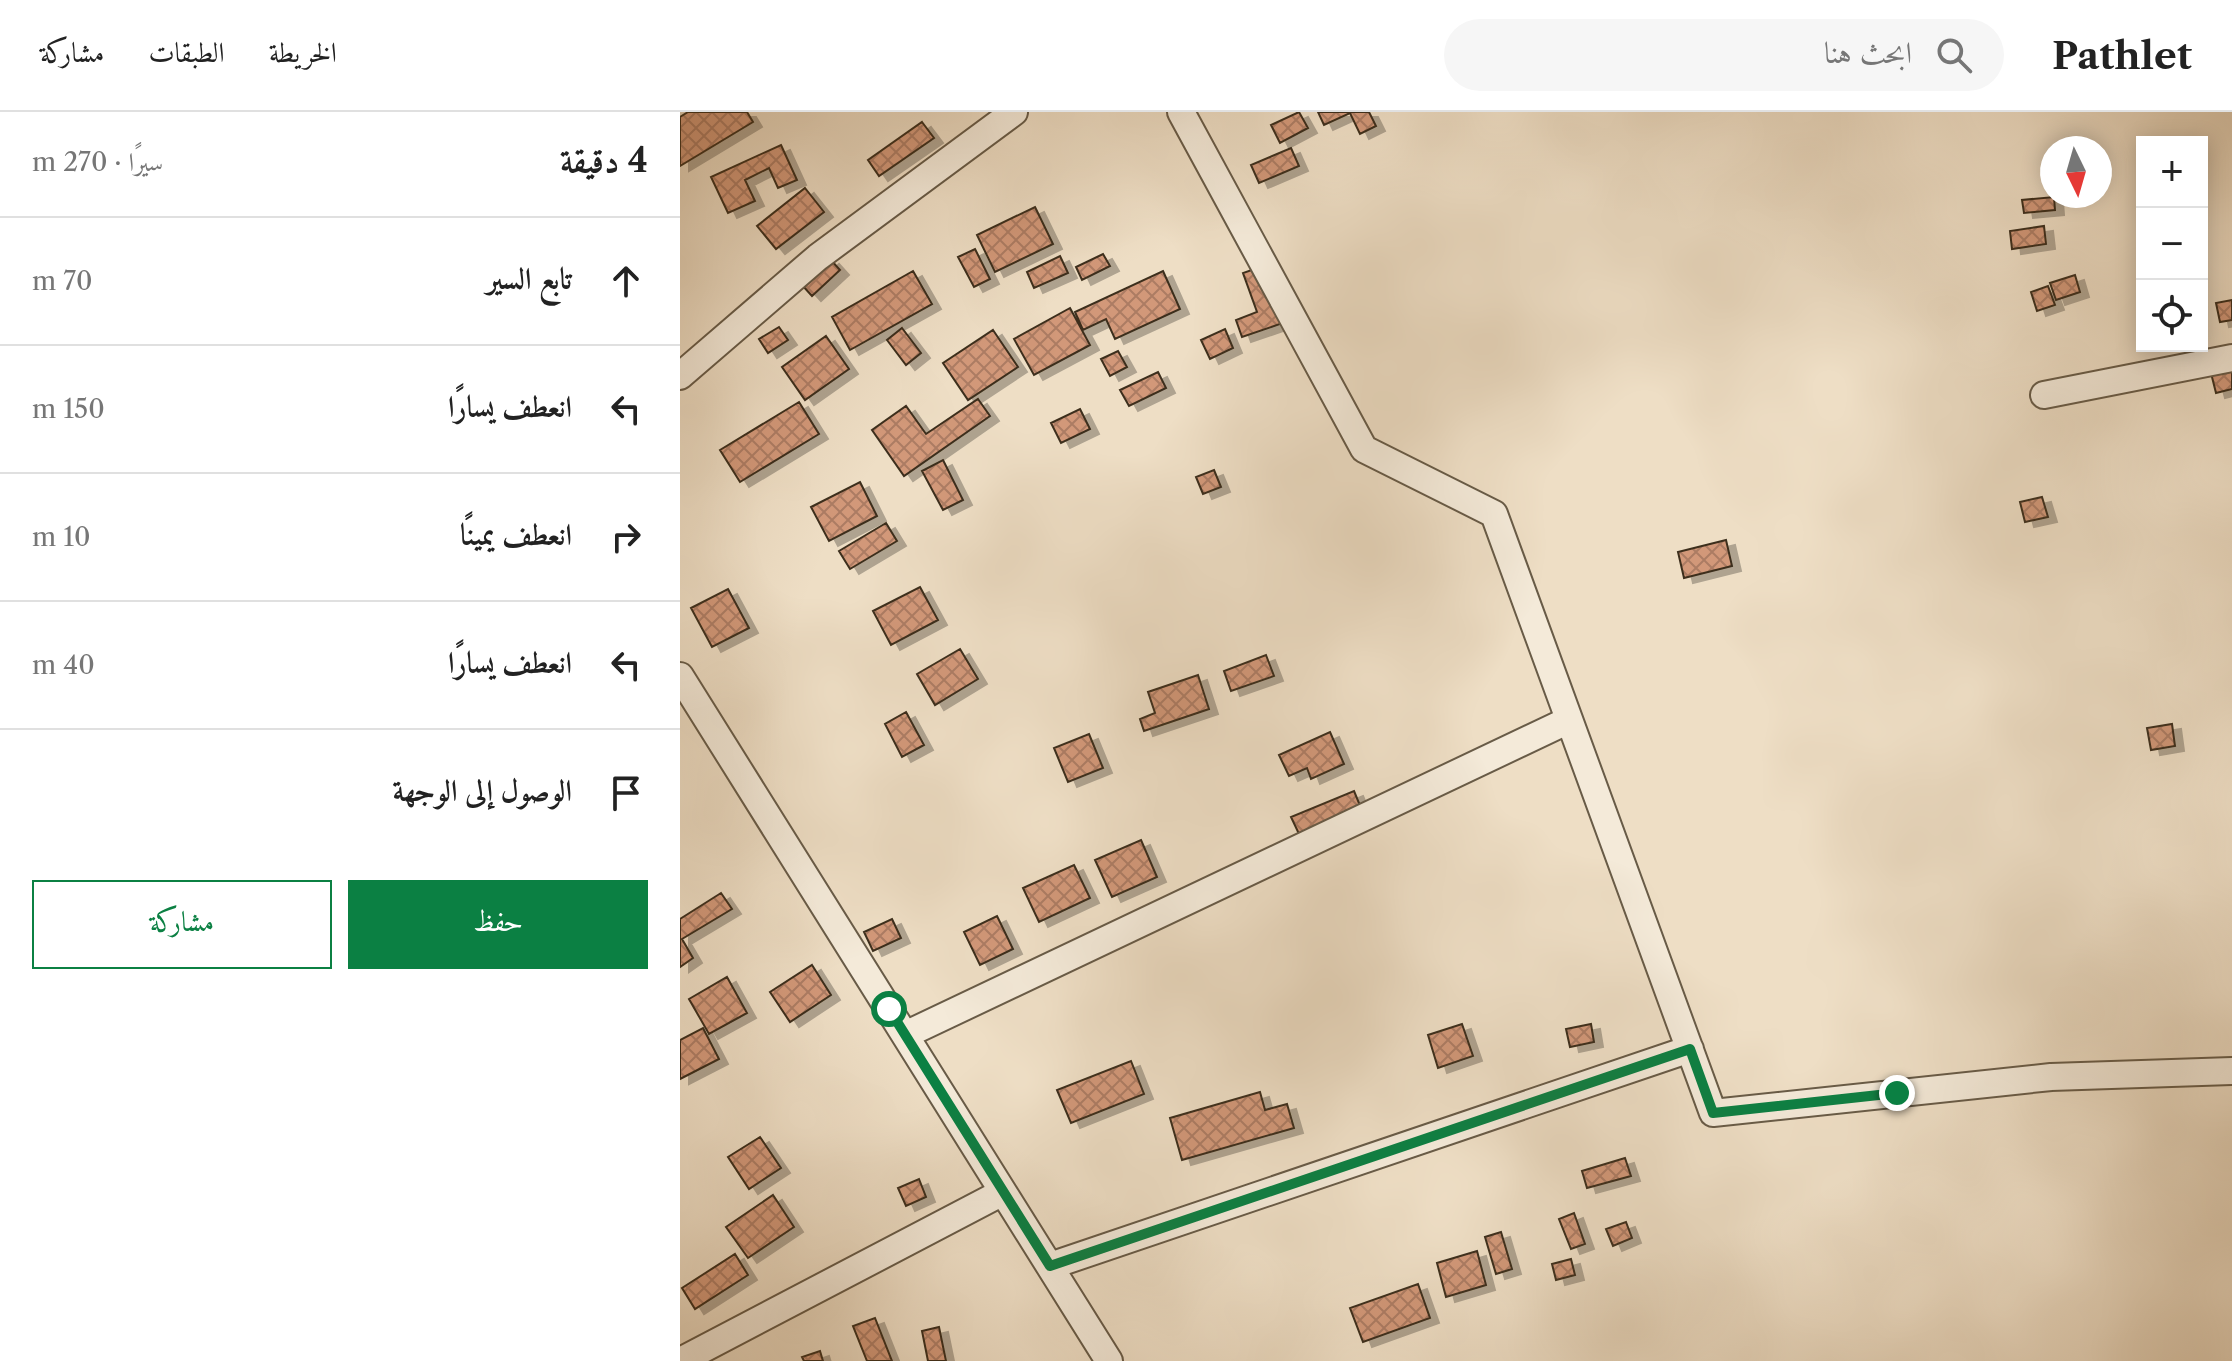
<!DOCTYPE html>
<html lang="ar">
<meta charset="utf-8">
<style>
:root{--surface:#fff;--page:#f6f6f6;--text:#222;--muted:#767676;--line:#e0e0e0;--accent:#0b8043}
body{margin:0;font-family:"Libre Caslon Text",Amiri,serif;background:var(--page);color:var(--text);direction:rtl}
.controls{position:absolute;right:24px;top:24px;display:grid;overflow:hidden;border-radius:0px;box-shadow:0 4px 20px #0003}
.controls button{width:72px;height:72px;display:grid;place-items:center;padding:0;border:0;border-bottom:2px solid var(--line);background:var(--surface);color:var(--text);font:40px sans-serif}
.compass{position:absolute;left:1360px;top:24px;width:72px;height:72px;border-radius:50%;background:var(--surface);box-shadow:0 4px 20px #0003;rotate:175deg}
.stop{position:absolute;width:24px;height:24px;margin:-18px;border:6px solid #0b8043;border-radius:50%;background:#fff}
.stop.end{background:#0b8043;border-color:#fff;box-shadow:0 2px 8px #0008}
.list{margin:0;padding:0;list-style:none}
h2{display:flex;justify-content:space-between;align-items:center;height:104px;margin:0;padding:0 32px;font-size:34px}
h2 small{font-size:26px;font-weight:400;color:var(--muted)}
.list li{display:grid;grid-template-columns:52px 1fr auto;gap:24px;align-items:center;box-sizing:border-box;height:128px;padding:0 32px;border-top:2px solid var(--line)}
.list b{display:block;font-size:30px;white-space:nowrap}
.list em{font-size:26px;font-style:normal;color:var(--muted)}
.actions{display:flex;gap:16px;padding:24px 32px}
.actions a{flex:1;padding:18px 0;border:2px solid var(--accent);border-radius:0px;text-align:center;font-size:28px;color:var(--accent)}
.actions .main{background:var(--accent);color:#fff}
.icon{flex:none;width:44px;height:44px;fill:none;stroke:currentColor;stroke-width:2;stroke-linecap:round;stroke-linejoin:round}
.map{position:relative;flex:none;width:1552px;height:1249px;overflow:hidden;direction:ltr}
header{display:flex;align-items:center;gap:48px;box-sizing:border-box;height:112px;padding:0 40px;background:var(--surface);border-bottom:2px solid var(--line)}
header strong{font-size:38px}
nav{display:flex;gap:44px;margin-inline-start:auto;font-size:28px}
.search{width:560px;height:72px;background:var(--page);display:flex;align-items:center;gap:20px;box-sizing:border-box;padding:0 28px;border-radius:44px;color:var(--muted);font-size:30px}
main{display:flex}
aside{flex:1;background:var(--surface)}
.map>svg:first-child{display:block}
</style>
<header>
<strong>Pathlet</strong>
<div class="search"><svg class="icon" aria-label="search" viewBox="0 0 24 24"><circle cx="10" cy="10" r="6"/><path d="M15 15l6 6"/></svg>ابحث هنا</div>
<nav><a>الخريطة</a><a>الطبقات</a><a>مشاركة</a></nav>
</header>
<main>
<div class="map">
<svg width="1552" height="1249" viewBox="0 0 1552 1249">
<defs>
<pattern id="building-cross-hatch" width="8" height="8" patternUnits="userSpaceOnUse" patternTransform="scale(2)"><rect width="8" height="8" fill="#d29879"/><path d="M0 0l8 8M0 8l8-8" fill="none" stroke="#ac7c63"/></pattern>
<filter id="shadow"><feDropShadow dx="9" dy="5" stdDeviation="0" flood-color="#0004"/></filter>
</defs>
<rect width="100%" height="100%" fill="#eedec5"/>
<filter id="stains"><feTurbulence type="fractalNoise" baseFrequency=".0025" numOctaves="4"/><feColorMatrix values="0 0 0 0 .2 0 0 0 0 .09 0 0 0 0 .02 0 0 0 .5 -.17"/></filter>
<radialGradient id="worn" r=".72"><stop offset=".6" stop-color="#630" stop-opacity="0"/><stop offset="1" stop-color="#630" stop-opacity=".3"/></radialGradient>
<path fill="url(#building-cross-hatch)" stroke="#3c2f1d" stroke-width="2" filter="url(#shadow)" d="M8 0H67L73 10 0 54V5Z
M619 0 628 16 600 31 591 13Z
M638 0H689L696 14 680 22 670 1 644 13Z
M242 10 254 26 199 64 188 48Z
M101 33 117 68 98 76 89 56 65 68 75 89 48 101 31 65Z
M611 36 619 54 579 71 571 53Z
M125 76 144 100 96 137 77 114Z
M1374 85 1375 98 1344 101 1342 88Z
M355 95 373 132 315 160 297 123Z
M1364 114 1366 132 1332 137 1330 119Z
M295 137 310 167 294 175 278 145Z
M423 142 430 154 402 168 396 155Z
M380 144 388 161 354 176 347 160Z
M150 147 160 158 132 184 122 173Z
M583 154 603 211 562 225 556 208 577 200 563 161Z
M233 159 252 192 170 238 152 205Z
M483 159 500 197 435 227 426 207 403 218 395 200Z
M1395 163 1400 180 1376 188 1370 171Z
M1368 174 1375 193 1357 199 1351 180Z
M1552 188V208L1540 210 1536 191Z
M390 196 410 233 354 263 334 227Z
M99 215 108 228 88 241 79 227Z
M222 216 241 241 226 253 207 228Z
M545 217 553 236 530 247 521 228Z
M313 218 338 255 288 288 263 251Z
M146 224 169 257 125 288 102 255Z
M438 239 447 255 430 264 421 247Z
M1552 256V277L1536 281 1531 261Z
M478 260 486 276 449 294 440 278Z
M298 287 310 304 224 364 192 318 226 294 246 322Z
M119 290 139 322 60 370 40 338Z
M400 297 410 317 381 331 371 311Z
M263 348 283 388 263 398 242 359Z
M534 358 541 375 523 382 516 365Z
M180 370 197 404 149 429 131 395Z
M1362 385 1368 405 1345 410 1340 390Z
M206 411 217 429 170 457 159 439Z
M1046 428 1052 454 1004 466 998 440Z
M240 475 258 508 211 533 193 499Z
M48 477 69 516 32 535 11 496Z
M280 537 298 567 255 593 237 562Z
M586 543 594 564 551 579 544 559Z
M518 563 529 597 464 619 460 607 475 601 468 580Z
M226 600 244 633 222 645 205 612Z
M1492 612 1495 634 1471 638 1467 616Z
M650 620 664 652 631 667 627 656 609 664 599 643Z
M409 622 423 656 388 670 374 636Z
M674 679 681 696 619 722 611 705Z
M461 728 477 765 432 785 415 748Z
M394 753 410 786 359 810 343 776Z
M41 781 52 797 2 827 13 846 0 855V807Z
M317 804 333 837 300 853 284 820Z
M212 807 221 826 193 839 184 820Z
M132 853 151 883 110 910 90 880Z
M47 865 67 901 29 922 9 887Z
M782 912 793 944 758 956 748 923Z
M911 912 914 930 890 935 886 917Z
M23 916 39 947 0 967V928Z
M451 949 464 982 391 1011 377 978Z
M580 980 585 998 607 992 614 1016 502 1048 490 1006Z
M80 1025 101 1056 69 1077 48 1045Z
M945 1046 951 1064 907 1076 902 1059Z
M239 1067 246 1085 226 1094 218 1076Z
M93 1083 114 1115 68 1146 46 1115Z
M894 1101 905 1132 891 1137 879 1107Z
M946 1110 952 1126 933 1134 926 1117Z
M821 1120 832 1157 816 1162 805 1125Z
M797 1139 806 1173 766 1185 757 1151Z
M55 1142 68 1163 15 1197 2 1176Z
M891 1147 895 1163 876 1168 872 1152Z
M738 1172 750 1206 683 1230 670 1196Z
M195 1206 212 1249H187L173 1214Z
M259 1215 266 1249H248L242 1219Z
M140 1239 143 1249H124L122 1245Z"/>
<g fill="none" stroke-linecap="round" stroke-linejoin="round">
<g stroke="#685b47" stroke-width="30">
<path id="street" d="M501 0 684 337 814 402 1033 1001 1371 965 1552 959
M0 264 138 145 334 0
M1364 283 1552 246
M0 564 429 1249
M225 923 889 608
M370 1154 1010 937
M4 1247 323 1080"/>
</g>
<use href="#street" stroke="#f4ead9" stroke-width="26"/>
</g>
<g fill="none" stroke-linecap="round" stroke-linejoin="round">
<path stroke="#0b8043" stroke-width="10" d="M209 897 370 1154 1010 937 1033 1001 1217 981"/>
</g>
<rect width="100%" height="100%" filter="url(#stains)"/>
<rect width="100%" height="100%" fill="url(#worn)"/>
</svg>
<div class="controls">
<button>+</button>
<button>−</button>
<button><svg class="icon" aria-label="locate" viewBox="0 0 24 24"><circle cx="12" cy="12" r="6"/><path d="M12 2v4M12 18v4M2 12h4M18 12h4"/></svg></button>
</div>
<svg class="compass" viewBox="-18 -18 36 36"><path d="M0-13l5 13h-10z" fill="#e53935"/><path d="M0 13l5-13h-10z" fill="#767676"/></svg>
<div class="stop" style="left:209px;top:897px"></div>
<div class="stop end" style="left:1217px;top:981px"></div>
</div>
<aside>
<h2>4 دقيقة<small>سيرًا · 270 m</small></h2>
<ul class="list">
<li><svg class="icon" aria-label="ahead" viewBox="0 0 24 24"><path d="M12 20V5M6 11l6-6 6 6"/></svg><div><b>تابع السير</b></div><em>70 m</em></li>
<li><svg class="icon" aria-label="left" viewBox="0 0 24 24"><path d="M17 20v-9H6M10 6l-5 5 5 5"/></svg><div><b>انعطف يسارًا</b></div><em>150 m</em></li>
<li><svg class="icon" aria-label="right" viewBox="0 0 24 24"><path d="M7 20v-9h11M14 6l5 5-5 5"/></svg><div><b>انعطف يمينًا</b></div><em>10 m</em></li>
<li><svg class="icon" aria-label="left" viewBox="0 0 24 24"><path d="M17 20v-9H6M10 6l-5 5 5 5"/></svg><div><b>انعطف يسارًا</b></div><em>40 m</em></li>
<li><svg class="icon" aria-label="arrive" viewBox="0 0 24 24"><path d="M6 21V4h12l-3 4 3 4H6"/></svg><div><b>الوصول إلى الوجهة</b></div></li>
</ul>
<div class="actions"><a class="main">حفظ</a><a>مشاركة</a></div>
</aside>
</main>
